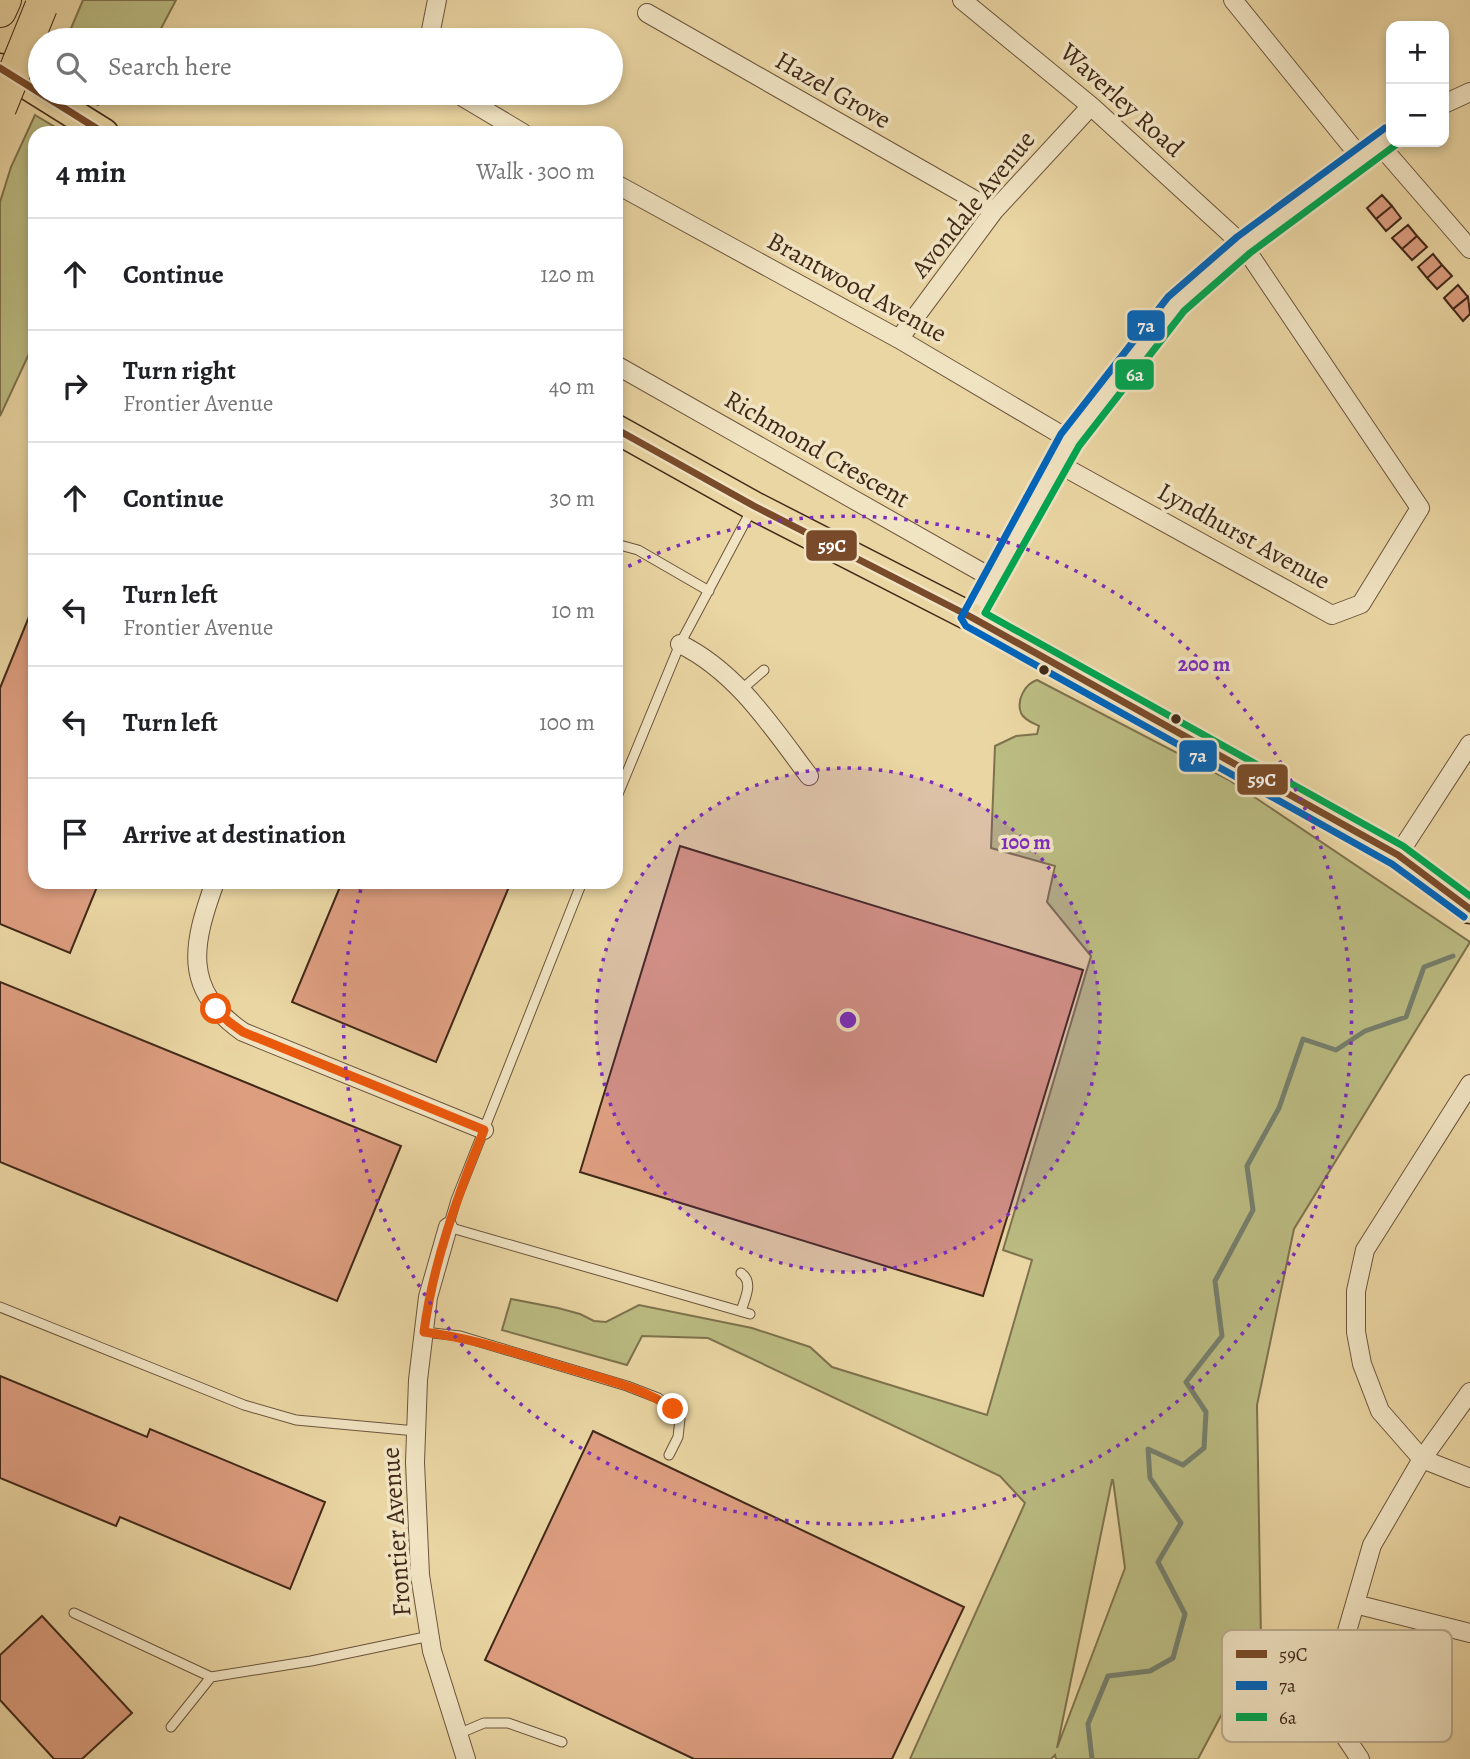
<!DOCTYPE html>
<meta charset="utf-8">
<style>
:root{--surface:#fff;--page:#f2f2f2;--text:#202124;--muted:#757577;--line:#e0e0e0}
body{margin:0;font-family:Alegreya,serif;background:var(--page);color:var(--text)}
.controls{position:absolute;right:21px;top:21px;display:grid;overflow:hidden;border-radius:14px;box-shadow:0 4px 10px #0003}
.controls button{width:63px;height:63px;display:grid;place-items:center;padding:0;border:0;border-bottom:2px solid var(--line);background:var(--surface);color:var(--text);font:35px sans-serif}
.stop{position:absolute;width:21px;height:21px;margin:-16px;border:5px solid #ea580c;border-radius:50%;background:#fff}
.stop.end{background:#ea580c;border-color:#fff;box-shadow:0 2px 7px #0008}
.list{margin:0;padding:0;list-style:none}
h2{display:flex;justify-content:space-between;align-items:center;height:91px;margin:0;padding:0 28px;font-size:30px}
h2 small{font-size:23px;font-weight:400;color:var(--muted)}
.list li{display:grid;grid-template-columns:46px 1fr auto;gap:21px;align-items:center;box-sizing:border-box;height:112px;padding:0 28px;border-top:2px solid var(--line)}
.list b{display:block;font-size:26px;white-space:nowrap}
.list p{margin:0;font-size:23px;white-space:nowrap;color:var(--muted)}
.list em{font-size:23px;font-style:normal;color:var(--muted)}
.icon{flex:none;width:38px;height:38px;fill:none;stroke:currentColor;stroke-width:2;stroke-linecap:round;stroke-linejoin:round}
.map{position:relative;flex:none;width:1470px;height:1759px;overflow:hidden}
.search{position:absolute;background:var(--surface);box-shadow:0 4px 10px #0003;left:28px;top:28px;width:595px;height:77px;display:flex;align-items:center;gap:18px;box-sizing:border-box;padding:0 24px;border-radius:38px;color:var(--muted);font-size:26px}
.panel{position:absolute;background:var(--surface);box-shadow:0 4px 10px #0003;left:28px;top:126px;width:595px;height:763px;border-radius:21px}
.map>svg:first-child{display:block}
</style>
<div class="map">
<svg width="1470" height="1759" viewBox="0 0 1470 1759">
<rect width="100%" height="100%" fill="#ead6a3"/>
<filter id="stains"><feTurbulence type="fractalNoise" baseFrequency=".00286" numOctaves="4"/><feColorMatrix values="0 0 0 0 .2 0 0 0 0 .09 0 0 0 0 .02 0 0 0 .5 -.17"/></filter>
<radialGradient id="worn" r=".72"><stop offset=".6" stop-color="#630" stop-opacity="0"/><stop offset="1" stop-color="#630" stop-opacity=".3"/></radialGradient>
<path fill="#bbbc82" stroke="#7e724e" stroke-width="2" fill-rule="evenodd" d="M83 0H176L155 40H66Z
M75 93H111L98 105Z
M35 115 65 133H35V341L0 416V202L11 167Z
M1037 680 1229 780 1470 942 1294 1229 1257 1405 1261 1640 1198 1759H1056L1055 1755 1051 1759H910L1025 1503 1000 1476 708 1338 642 1336 627 1365 502 1330 511 1299 558 1308 580 1314 594 1321 606 1322 639 1305 752 1328 810 1347 832 1367 987 1415 1032 1260 1003 1250 1091 956 1047 902 1055 866 991 848 995 746 1016 736 1037 734 1039 726C1033 723 1024 720 1021 713 1016 700 1025 684 1037 680ZM1113 1480 1125 1568 1057 1748 1112 1480Z"/>
<g fill="none" stroke-linecap="round" stroke-linejoin="round">
<path stroke="#757f6d" stroke-width="5" d="M1092 1759 1088 1724 1108 1676 1150 1671 1173 1658 1185 1614 1158 1562 1181 1523 1150 1478 1148 1449 1183 1465 1204 1448 1206 1412 1186 1382 1222 1336 1215 1281 1253 1210 1247 1166 1279 1108 1303 1039 1336 1050 1365 1031 1406 1017 1424 967 1453 956"/>
</g>
<path fill="#dd9e80" stroke="#412919" stroke-width="2" d="M1382 195 1392 206 1376 219 1367 208Z
M1392 206 1401 218 1386 231 1376 219Z
M1408 225 1417 236 1402 249 1392 238Z
M1417 236 1427 247 1412 260 1402 249Z
M1433 254 1442 265 1427 278 1418 267Z
M1442 265 1452 276 1437 289 1427 278Z
M1458 285 1468 297 1453 309 1444 298Z
M1468 297 1470 314 1463 321 1453 309Z
M35 602V882H99L70 953 0 924V688Z
M680 846 1083 970 983 1296 580 1172Z
M342 882H511L436 1062 292 1002Z
M0 982 401 1146 337 1301 0 1162Z
M0 1376 147 1437 150 1429 325 1502 290 1589 120 1517 116 1526 0 1478Z
M593 1431 964 1607 892 1759H694L485 1660Z
M42 1616 132 1713 82 1759H54L0 1700V1655Z"/>
<g fill="none" stroke-linecap="round" stroke-linejoin="round">
<g stroke="#6b543c" stroke-width="11">
<path id="service" d="M616 544 638 550 709 591
M741 690 764 670
M616 799 680 644 752 509
M582 882 456 1200 448 1227 750 1314
M741 1273C754 1282 745 1298 741 1311
M0 1307 244 1405 296 1420 416 1431
M424 1332 460 1336 627 1386 658 1398 673 1409 680 1419 678 1437 669 1455
M74 1613 211 1677 311 1661 430 1636
M171 1727 211 1677
M458 1734 484 1723H508L562 1742"/>
</g>
<g stroke="#6b543c" stroke-width="20">
<path id="minor" d="M962 0 1091 106 1243 245 1420 508 1361 604 1332 615 1057 463
M1233 0 1361 158
M647 13 994 211
M429 40 437 0
M456 93 523 133
M1444 104 1470 92
M1379 144 1470 249
M616 184 899 339 1070 440
M899 339 994 211 1091 106
M616 365 992 578
M971 617 1070 440 1176 304 1243 245 1391 136
M680 644C737 672 772 727 809 776
M1398 855 1470 744
M215 882C193 943 181 989 243 1032L484 1130
M1470 1084 1365 1250 1356 1291V1332L1362 1364 1380 1411 1422 1459 1470 1478
M448 1227 428 1297 418 1380 415 1462 420 1575 432 1651 466 1759
M1355 1604 1470 1633
M1360 1759 1334 1720 1332 1683 1372 1545 1422 1459 1470 1392"/>
</g>
<g stroke="#412919" stroke-width="31">
<path id="primary" d="M0 68 104 133
M616 429 754 506 971 617 1398 855 1470 909"/>
</g>
<g stroke="#412919" stroke-width="34">
<path id="motorway" d="M0 11 5 0"/>
</g>
<use href="#service" stroke="#f1e4c3" stroke-width="9"/>
<use href="#minor" stroke="#f1e4c3" stroke-width="18"/>
<use href="#primary" stroke="#ead6a3" stroke-width="28"/>
<use href="#motorway" stroke="#ead6a3" stroke-width="32"/>
<g stroke="#412919" stroke-width="34" stroke-linecap="butt">
<path id="motorway-bridge" d="M0 108 41 7"/>
</g>
<use href="#motorway-bridge" stroke="#ead6a3" stroke-width="32"/>
<g stroke="#f1e4c3" stroke-width="12">
<path id="bus-1" d="M0 68 104 133
M616 429 754 506 971 617 1398 855 1470 909"/>
</g>
<g stroke="#f1e4c3" stroke-width="12">
<path id="bus-2" d="M1385 128 1237 237 1168 297 1061 434 961 618 966 626 1392 864 1464 917"/>
</g>
<g stroke="#f1e4c3" stroke-width="12">
<path id="bus-3" d="M1397 144 1250 253 1184 311 1079 446 985 613 1403 846 1470 896"/>
</g>
<use href="#bus-1" stroke="#7a4b2a" stroke-width="7"/>
<use href="#bus-2" stroke="#0065bd" stroke-width="7"/>
<use href="#bus-3" stroke="#00a651" stroke-width="7"/>
</g>
<g fill="none" stroke-linecap="round" stroke-linejoin="round">
<path stroke="#ea580c" stroke-width="9" d="M216 1009 229 1022 243 1032 484 1130C458 1195 433 1262 424 1332 473 1338 519 1354 567 1368 603 1379 642 1387 673 1409"/>
</g>
<circle cx="848" cy="1020" r="252" fill="#7b2cbf" fill-opacity=".12"/>
<g fill="none" stroke="#7b2cbf" stroke-width="3.5" stroke-dasharray="3.5 7">
<circle cx="848" cy="1020" r="252"/>
<path d="M619 571A504 504 0 1 1 362 885"/>
</g>
<g fill="#412919" stroke="#f1e4c3" stroke-width="2.5">
<circle cx="1044" cy="670" r="6"/>
<circle cx="1176" cy="719" r="6"/>
</g>
<g text-anchor="middle" dominant-baseline="central" stroke-width="7" stroke-linejoin="round" paint-order="stroke">
<g font-size="26" fill="#412919" stroke="#f1e4c3">
<text transform="translate(833 90) rotate(30)">Hazel Grove</text>
<text transform="translate(1122 100) rotate(42)">Waverley Road</text>
<text transform="translate(973 204) rotate(-51)">Avondale Avenue</text>
<text transform="translate(857 287) rotate(29)">Brantwood Avenue</text>
<text transform="translate(817 449) rotate(30)">Richmond Crescent</text>
<text transform="translate(1244 536) rotate(29)">Lyndhurst Avenue</text>
<text transform="translate(396 1532) rotate(-94)">Frontier Avenue</text>
</g>
</g>
<rect x="1222" y="1630" width="230" height="112" rx="10" fill="#f1e4c3" stroke="#bcac90" stroke-width="2"/>
<rect x="1236" y="1650" width="31" height="8" fill="#7a4b2a"/>
<rect x="1236" y="1681" width="31" height="9" fill="#0065bd"/>
<rect x="1236" y="1713" width="31" height="8" fill="#00a651"/>
<g font-size="19" fill="#412919">
<text x="1279" y="1661">59C</text>
<text x="1279" y="1692">7a</text>
<text x="1279" y="1724">6a</text>
</g>
<circle cx="848" cy="1020" r="10" fill="#7b2cbf" stroke="#f1e4c3" stroke-width="3.5"/>
<g font-size="21" text-anchor="middle" font-weight="bold" fill="#7b2cbf" stroke="#f1e4c3" stroke-width="7" stroke-linejoin="round" paint-order="stroke">
<text x="1204" y="671">200 m</text>
<text x="1026" y="849">100 m</text>
</g>
<g stroke="#f1e4c3" stroke-width="2.5">
<rect x="1126" y="309" width="40" height="33" rx="7" fill="#0065bd"/>
<rect x="1114" y="358" width="41" height="33" rx="7" fill="#00a651"/>
<rect x="805" y="529" width="53" height="33" rx="7" fill="#7a4b2a"/>
<rect x="1178" y="739" width="40" height="34" rx="7" fill="#0065bd"/>
<rect x="1236" y="763" width="53" height="33" rx="7" fill="#7a4b2a"/>
</g>
<g font-size="19" text-anchor="middle" font-weight="bold" fill="#fff">
<text x="1146" y="332">7a</text>
<text x="1135" y="381">6a</text>
<text x="832" y="552">59C</text>
<text x="1198" y="762">7a</text>
<text x="1262" y="786">59C</text>
</g>
<rect width="100%" height="100%" filter="url(#stains)"/>
<rect width="100%" height="100%" fill="url(#worn)"/>
</svg>
<div class="controls">
<button>+</button>
<button>−</button>
</div>
<div class="stop" style="left:216px;top:1009px"></div>
<div class="stop end" style="left:673px;top:1409px"></div>
<div class="search"><svg class="icon" aria-label="search" viewBox="0 0 24 24"><circle cx="10" cy="10" r="6"/><path d="M15 15l6 6"/></svg>Search here</div>
<section class="panel">
<h2>4 min<small>Walk · 300 m</small></h2>
<ul class="list">
<li><svg class="icon" aria-label="ahead" viewBox="0 0 24 24"><path d="M12 20V5M6 11l6-6 6 6"/></svg><div><b>Continue</b></div><em>120 m</em></li>
<li><svg class="icon" aria-label="right" viewBox="0 0 24 24"><path d="M7 20v-9h11M14 6l5 5-5 5"/></svg><div><b>Turn right</b><p>Frontier Avenue</p></div><em>40 m</em></li>
<li><svg class="icon" aria-label="ahead" viewBox="0 0 24 24"><path d="M12 20V5M6 11l6-6 6 6"/></svg><div><b>Continue</b></div><em>30 m</em></li>
<li><svg class="icon" aria-label="left" viewBox="0 0 24 24"><path d="M17 20v-9H6M10 6l-5 5 5 5"/></svg><div><b>Turn left</b><p>Frontier Avenue</p></div><em>10 m</em></li>
<li><svg class="icon" aria-label="left" viewBox="0 0 24 24"><path d="M17 20v-9H6M10 6l-5 5 5 5"/></svg><div><b>Turn left</b></div><em>100 m</em></li>
<li><svg class="icon" aria-label="arrive" viewBox="0 0 24 24"><path d="M6 21V4h12l-3 4 3 4H6"/></svg><div><b>Arrive at destination</b></div></li>
</ul>
</section>
</div>
